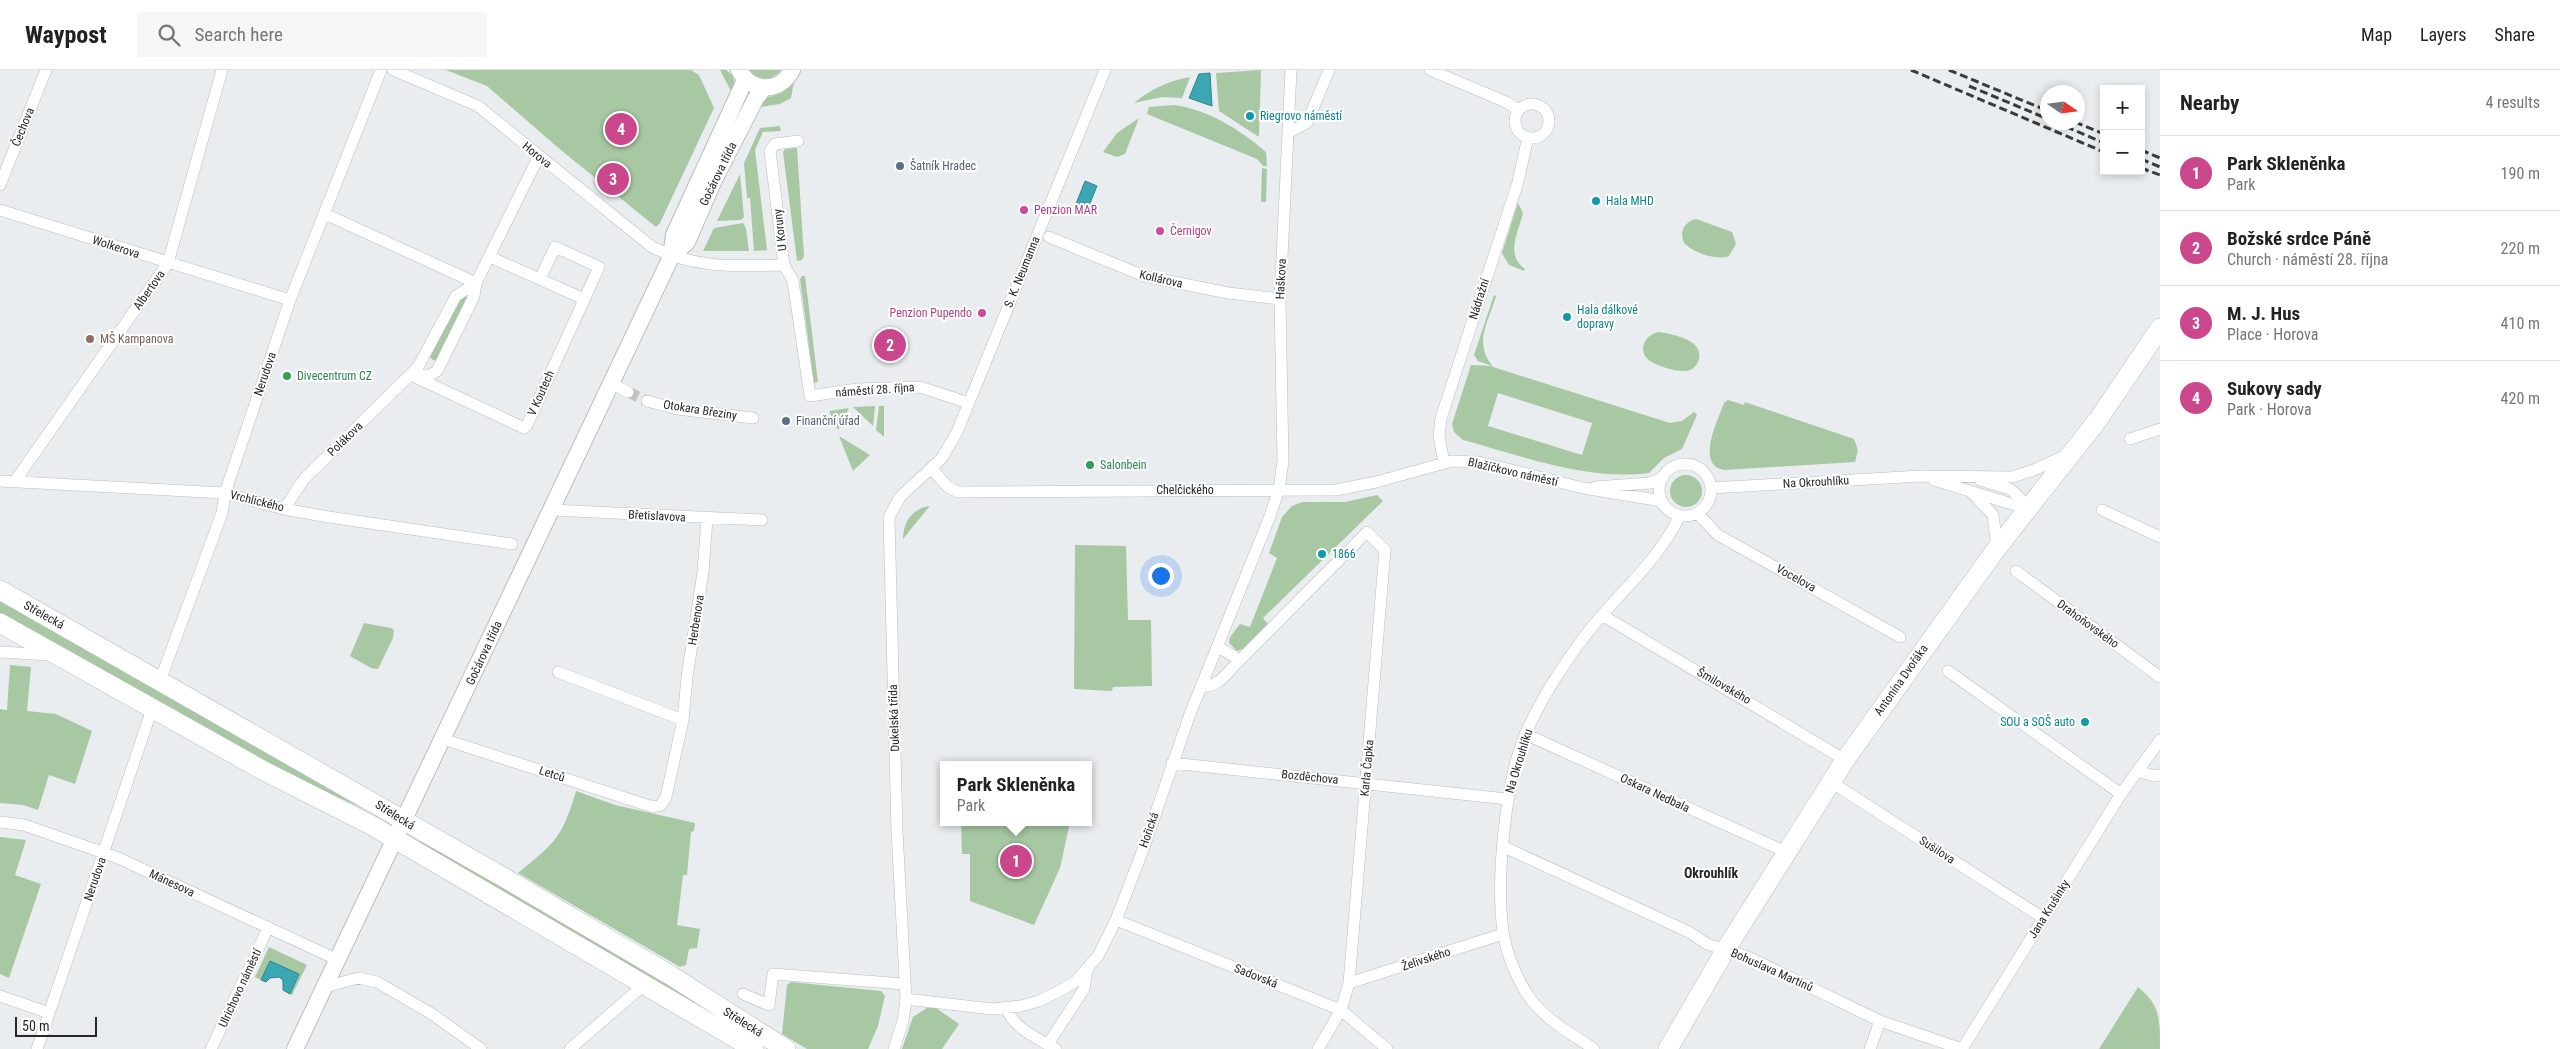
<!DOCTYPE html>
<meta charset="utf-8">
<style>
:root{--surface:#fff;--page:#f6f6f6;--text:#222;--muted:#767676;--line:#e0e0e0;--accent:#ca478c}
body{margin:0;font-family:"Roboto Condensed",sans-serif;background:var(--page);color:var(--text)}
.controls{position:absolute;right:15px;top:15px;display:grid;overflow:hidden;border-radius:0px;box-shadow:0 2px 8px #0003}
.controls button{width:45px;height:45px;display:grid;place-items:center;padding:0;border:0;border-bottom:1px solid var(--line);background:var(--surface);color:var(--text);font:25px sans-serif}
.compass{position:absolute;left:2040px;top:15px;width:45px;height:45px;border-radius:50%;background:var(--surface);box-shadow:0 2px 8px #0003;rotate:103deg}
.scale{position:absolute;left:15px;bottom:12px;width:82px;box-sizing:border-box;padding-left:5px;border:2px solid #252728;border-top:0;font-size:14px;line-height:18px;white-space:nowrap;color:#252728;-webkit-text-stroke:4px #fff;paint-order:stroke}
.you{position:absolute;left:1160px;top:505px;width:18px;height:18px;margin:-12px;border:4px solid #fff;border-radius:50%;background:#1a73e8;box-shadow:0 0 0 8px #1a73e833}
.badge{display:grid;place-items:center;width:32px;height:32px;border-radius:50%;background:var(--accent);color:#fff;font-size:16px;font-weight:700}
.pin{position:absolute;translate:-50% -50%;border:2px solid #fff;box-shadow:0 1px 5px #0006}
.popup{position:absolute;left:940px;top:691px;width:152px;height:65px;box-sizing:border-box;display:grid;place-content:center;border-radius:0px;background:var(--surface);filter:drop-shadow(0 1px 4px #0005);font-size:16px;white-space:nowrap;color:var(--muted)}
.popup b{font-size:19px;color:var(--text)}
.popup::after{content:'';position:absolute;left:50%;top:100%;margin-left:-10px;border:10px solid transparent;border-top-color:var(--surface)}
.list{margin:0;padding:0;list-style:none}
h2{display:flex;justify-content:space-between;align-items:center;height:65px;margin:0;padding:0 20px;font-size:21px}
h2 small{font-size:16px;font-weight:400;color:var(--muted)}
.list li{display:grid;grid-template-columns:32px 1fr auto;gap:15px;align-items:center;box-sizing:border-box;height:75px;padding:0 20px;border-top:1px solid var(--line)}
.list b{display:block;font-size:19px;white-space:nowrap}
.list p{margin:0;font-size:16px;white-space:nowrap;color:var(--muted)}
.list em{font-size:16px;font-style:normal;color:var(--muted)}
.icon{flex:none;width:28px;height:28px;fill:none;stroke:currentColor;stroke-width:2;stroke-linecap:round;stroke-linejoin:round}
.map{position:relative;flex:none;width:2160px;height:979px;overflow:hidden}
header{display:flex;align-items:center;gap:30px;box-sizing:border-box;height:70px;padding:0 25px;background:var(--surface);border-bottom:1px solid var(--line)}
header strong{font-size:24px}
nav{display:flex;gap:28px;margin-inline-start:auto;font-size:18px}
.search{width:350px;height:45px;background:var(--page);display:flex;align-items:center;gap:12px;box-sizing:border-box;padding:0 18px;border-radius:0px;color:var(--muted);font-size:19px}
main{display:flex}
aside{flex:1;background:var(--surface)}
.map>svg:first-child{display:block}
</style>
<header>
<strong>Waypost</strong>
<div class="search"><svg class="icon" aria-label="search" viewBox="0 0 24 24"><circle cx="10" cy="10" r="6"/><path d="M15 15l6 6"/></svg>Search here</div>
<nav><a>Map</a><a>Layers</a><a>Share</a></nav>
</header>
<main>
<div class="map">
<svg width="2160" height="979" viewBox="0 0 2160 979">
<rect width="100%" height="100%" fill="#e9edf0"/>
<path fill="#a8c8a3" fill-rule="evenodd" d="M446 0H691L699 5 714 38 660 153 656 157 562 81 487 16Z
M720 0H726L732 5 735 14 732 23Z
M749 0H781C772 11 758 12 749 0Z
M1261 0 1259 67 1219 41 1216 3Z
M1190 7 1182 28 1162 27 1134 33C1151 19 1168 11 1190 7Z
M794 12 791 28 780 34 760 37 765 28 782 23Z
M1174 35C1209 40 1239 59 1266 82L1267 96H1263L1257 89 1147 44 1149 37Z
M1139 48 1125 84 1117 87 1103 82 1117 63Z
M780 56 781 61 763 62 755 80 767 180 754 181 750 128H747L744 93 760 58Z
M797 78 804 186 802 190 797 191 783 82 785 79Z
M1262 98 1267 99 1266 132H1261Z
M740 104 744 147 741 150 717 151Z
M1518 133 1523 143C1518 164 1505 184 1525 199L1524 201 1509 195 1502 183Z
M1696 149 1732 162 1736 174 1729 186C1717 191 1694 183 1684 173 1679 162 1684 152 1696 149Z
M743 153 746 158 749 181H703L714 158Z
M805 206 818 312 814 313 800 209 802 206Z
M1494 225 1496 226C1488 254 1473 272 1493 297L1670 353 1682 351 1694 342 1697 345 1682 379 1664 388 1649 403C1587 411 1522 386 1463 370L1454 362 1452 354 1471 295 1492 296 1478 291 1474 285ZM1498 323 1592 353 1582 385 1488 356Z
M460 227H466L469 231 438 291 433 290 430 287Z
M1658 262C1668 263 1686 267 1694 274 1705 284 1698 302 1683 301 1674 301 1658 296 1650 291 1637 282 1644 265 1658 262Z
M1728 330 1744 335 1745 332 1854 369 1858 380 1855 392 1724 400C1695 395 1718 350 1724 333Z
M875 336 873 356 853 337Z
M879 336H884V367L876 360Z
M849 338 838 360 829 341Z
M839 366 870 385 853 401Z
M1670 421a16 16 0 1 1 32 0a16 16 0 1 1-32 0Z
M1377 425 1383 431 1263 548 1268 554 1243 579 1237 581 1229 573 1230 567 1240 554 1250 557 1277 488 1269 483 1282 447 1292 436 1302 432H1345Z
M929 436V437L903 469C903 452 912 439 929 436Z
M1075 475 1126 476 1128 550H1151L1152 616 1113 617 1112 621 1074 619Z
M0 527 373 743 267 695 0 546Z
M364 553 391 558 394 560 393 568 378 599 371 598 350 586Z
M10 595 31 597 27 641 56 644 92 661 75 714 49 705 38 740 23 735 0 733V639L7 640Z
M576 721 615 735 695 753 694 761 691 762 687 805H683L677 855 700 859 697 878 689 879 686 895 680 897 518 803C556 772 562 768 576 721Z
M961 752H1070L1060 798 1034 855 970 831V784H962Z
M0 767 26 770 15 805 41 814 9 908 0 904Z
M420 771 560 847 771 978 418 774Z
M269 877 307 895 292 925 290 924 298 904 270 891 261 910 255 907Z
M791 912 881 921 885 926 878 956 868 979H807L782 964 787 915Z
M2138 917C2160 935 2160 948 2160 979H2099Z
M927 938H936L959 954 942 979H902L913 947Z"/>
<path fill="#3aa7b2" stroke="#348189" d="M1210 3 1212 36 1189 28 1199 4Z
M1085 111 1097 116 1088 138 1076 134Z
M270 891 299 904 290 924 283 920V910L279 907 270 908 266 912 261 910Z"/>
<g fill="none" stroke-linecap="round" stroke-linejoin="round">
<path stroke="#c2c5c8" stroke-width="11" stroke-dasharray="11 5.5" stroke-linecap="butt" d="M628 322 647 331"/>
<g stroke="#b9bcbf" stroke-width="12">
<path id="street" d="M393 0 478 36 652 177C697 199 735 196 784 195
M1430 0 1506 32 1519 40
M1515 51a17 17 0 1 1 34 0a17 17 0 1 1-34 0Z
M1288 63 1307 53 1329 0
M798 71 775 74 770 81 784 195 793 211 810 326 857 319 920 317 969 333
M0 115 46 0
M0 140 290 230
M325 144 476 213
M1049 167 1144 206 1228 223 1280 229
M490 187 584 229
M411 305 524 358 527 355 599 197 555 177 540 209
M417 305 428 306 437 301 474 226 476 213 539 86
M612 314 628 322
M647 331 677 339 753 348
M2130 369 2160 359
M1444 393 1439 366 1441 348 1518 112 1528 67
M1659 420a26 26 0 1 1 52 0a26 26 0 1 1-52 0Z
M932 399 948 417 958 422 1336 420 1376 412 1452 391 1479 392 1583 418 1662 431
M1934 410 2015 435 2024 434 2033 429
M1980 410 2010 419 2020 428V442
M0 411 225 423 284 439 329 447 512 474
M15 411 168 193 222 0
M1595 417 1650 413 1663 408
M1711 418 1921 406 2012 407 2034 400 2066 385
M1972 423 1993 445 1997 478
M284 439 304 409 418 297 456 226 476 213
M552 440 762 450
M2102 440 2160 467
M1697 443 1718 465 1900 567
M2016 501 2160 607
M1602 545 1845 690
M1218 577 1240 590 1367 462 1385 480 1349 913 1341 940 1318 979
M0 582 51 585
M1948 601 2121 724
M558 602 683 650
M160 611 222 443 225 423 290 230 381 0
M1201 616C1218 619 1228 601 1240 590
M1525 664 1786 782
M443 669 653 737 661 735 666 727 683 650 687 607 703 502 707 449
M1172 693 1507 729
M2138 701 2154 706 2160 705
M1831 712 2043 848
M0 752 24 755 116 787 338 890
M1504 777 1689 862 1707 874 1748 887 1880 951 1962 979
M1116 850 1341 940 1387 979
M1349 913 1503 864
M325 917 358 908 377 912 432 944 481 979
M743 924 769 935 773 904 905 914
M0 926 49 943
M906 929 992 939 1021 936 1039 931 1063 919 1076 911 1098 886 1116 850 1144 777 1190 644 1270 446 1279 419 1283 391 1280 229 1291 0
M1007 939C1014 959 1039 969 1056 979
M1048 974 1084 919 1087 899
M37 979 152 639
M211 979 268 858
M570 979 638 920
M894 979 903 951 906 929 897 761 889 447 900 427 942 388 957 362 1105 0
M1594 979C1573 965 1548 951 1532 931 1518 913 1506 883 1503 861 1496 809 1505 711 1526 663 1540 631 1561 598 1582 570 1613 527 1658 493 1680 445
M1870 979 1880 951
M1962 979 2121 724 2160 670"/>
</g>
<g stroke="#b9bcbf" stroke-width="18">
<path id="secondary" d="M739 0C751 22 780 24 792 0
M671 187 687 172 714 110 756 28 764 18
M295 979 671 187 674 165 745 10"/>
</g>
<g stroke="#b9bcbf" stroke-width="20">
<path id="primary" d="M0 520 503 807 670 905 786 979
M0 553 264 701 371 755 754 979
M1668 979 1726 879 1845 690 1997 478 2097 351 2160 258"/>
</g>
<use href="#street" stroke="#fff" stroke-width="11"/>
<use href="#secondary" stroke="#fff" stroke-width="16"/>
<use href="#primary" stroke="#fff" stroke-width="19"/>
<path stroke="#393c3d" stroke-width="3" stroke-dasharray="8 4" stroke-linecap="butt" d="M1911 0 2104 82
M1949 0 2048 41
M1969 16 2048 49
M2055 52 2104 73
M2075 52 2104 64
M2141 80 2160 88
M2141 89 2160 97
M2141 98 2160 105"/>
</g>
<g fill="#0f9aa8" stroke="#fff" stroke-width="2">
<circle cx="1250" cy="46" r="5"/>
<circle cx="1596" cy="131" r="5"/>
<circle cx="1567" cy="247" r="5"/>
<circle cx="1322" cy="484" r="5"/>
<circle cx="2085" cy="652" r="5"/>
</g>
<g fill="#5c6f8a" stroke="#fff" stroke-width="2">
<circle cx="900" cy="96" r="5"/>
<circle cx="786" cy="351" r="5"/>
</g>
<g fill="#d1479c" stroke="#fff" stroke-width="2">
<circle cx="1024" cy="140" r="5"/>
<circle cx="1160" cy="161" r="5"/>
<circle cx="982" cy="243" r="5"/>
</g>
<circle fill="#8d6e63" stroke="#fff" stroke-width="2" cx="90" cy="269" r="5"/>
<g fill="#2e9e5b" stroke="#fff" stroke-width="2">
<circle cx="287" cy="306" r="5"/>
<circle cx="1090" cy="395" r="5"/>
</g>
<g text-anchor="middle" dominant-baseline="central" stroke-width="4" stroke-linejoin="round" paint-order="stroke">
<g font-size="12" fill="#0d838f" stroke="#fff" text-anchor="start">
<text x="1260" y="46">Riegrovo náměstí</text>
<text x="1606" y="131">Hala MHD</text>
<text x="1577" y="240">Hala dálkové<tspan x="1577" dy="14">dopravy</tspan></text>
<text x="1332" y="484">1866</text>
<text x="2075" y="652" text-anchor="end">SOU a SOŠ auto</text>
</g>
<g font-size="12" fill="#252728" stroke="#fff">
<text transform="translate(23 57) rotate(-68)">Čechova</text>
<text transform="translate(537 85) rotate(39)">Horova</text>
<text transform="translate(718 104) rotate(-64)">Gočárova třída</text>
<text transform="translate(780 160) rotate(-97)">U Koruny</text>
<text transform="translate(116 177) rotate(18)">Wolkerova</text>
<text transform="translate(1022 202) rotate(-68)">S. K. Neumanna</text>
<text transform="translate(1161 209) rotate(13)">Kollárova</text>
<text transform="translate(1281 209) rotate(-87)">Haškova</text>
<text transform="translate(149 220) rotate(-55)">Albertova</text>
<text transform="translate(1479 229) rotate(-73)">Nádražní</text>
<text transform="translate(265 304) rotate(-71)">Nerudova</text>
<text transform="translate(875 320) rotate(-4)">náměstí 28. října</text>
<text transform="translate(541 323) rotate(-66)">V Koutech</text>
<text transform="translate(700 340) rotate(9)">Otokara Březiny</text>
<text transform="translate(345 369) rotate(-44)">Polákova</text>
<text transform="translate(1513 402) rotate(13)">Blažíčkovo náměstí</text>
<text transform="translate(1816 412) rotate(-3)">Na Okrouhlíku</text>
<text x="1185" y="420">Chelčického</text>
<text transform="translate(257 431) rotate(14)">Vrchlického</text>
<text transform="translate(657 446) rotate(3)">Břetislavova</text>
<text transform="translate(1796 508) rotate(29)">Vocelova</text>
<text transform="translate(44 545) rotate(29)">Střelecká</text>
<text transform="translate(696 550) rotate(-81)">Herbenova</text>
<text transform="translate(2088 554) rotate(36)">Drahoňovského</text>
<text transform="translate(484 583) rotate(-65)">Gočárova třída</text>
<text transform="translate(1901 610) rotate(-55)">Antonína Dvořáka</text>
<text transform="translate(1724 616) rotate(30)">Šmilovského</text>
<text transform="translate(894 648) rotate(-92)">Dukelská třída</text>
<text transform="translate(1519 691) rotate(-73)">Na Okrouhlíku</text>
<text transform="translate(1367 698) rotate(-85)">Karla Čapka</text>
<text transform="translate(552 704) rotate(18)">Letců</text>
<text transform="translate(1310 707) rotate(6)">Bozděchova</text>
<text transform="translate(1655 723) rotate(25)">Oskara Nedbala</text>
<text transform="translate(395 745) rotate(32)">Střelecká</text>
<text transform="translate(1149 760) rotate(-71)">Hořická</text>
<text transform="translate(1937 780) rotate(33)">Sušilova</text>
<text transform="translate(95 809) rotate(-71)">Nerudova</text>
<text transform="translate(172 813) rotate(25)">Mánesova</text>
<text transform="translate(2049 839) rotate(-58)">Jana Krušinky</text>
<text transform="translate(1426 889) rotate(-18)">Želivského</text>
<text transform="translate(1772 900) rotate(24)">Bohuslava Martinů</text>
<text transform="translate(1256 906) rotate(22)">Sadovská</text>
<text transform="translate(240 918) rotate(-65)">Ulrichovo náměstí</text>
<text transform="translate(743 952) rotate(32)">Střelecká</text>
</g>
<g font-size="12" fill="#4e5e75" stroke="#fff" text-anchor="start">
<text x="910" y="96">Šatník Hradec</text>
<text x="796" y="351">Finanční úřad</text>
</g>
<g font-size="12" fill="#b23c85" stroke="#fff" text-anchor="start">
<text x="1034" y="140">Penzion MAR</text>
<text x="1170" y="161">Černigov</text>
<text x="972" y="243" text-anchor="end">Penzion Pupendo</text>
</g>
<g font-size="12" fill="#785e54" stroke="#fff" text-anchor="start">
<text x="100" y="269">MŠ Kampanova</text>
</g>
<g font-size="12" fill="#27864d" stroke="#fff" text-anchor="start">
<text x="297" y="306">Divecentrum CZ</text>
<text x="1100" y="395">Salonbein</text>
</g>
<g font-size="14" font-weight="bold" fill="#252728" stroke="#fff">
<text x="1711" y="803">Okrouhlík</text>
</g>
</g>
</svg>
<div class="controls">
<button>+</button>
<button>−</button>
</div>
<svg class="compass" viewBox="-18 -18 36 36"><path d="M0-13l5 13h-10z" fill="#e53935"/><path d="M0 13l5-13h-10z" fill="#767676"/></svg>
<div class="scale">50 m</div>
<div class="you"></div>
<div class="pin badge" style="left:1016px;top:791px">1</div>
<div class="popup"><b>Park Skleněnka</b>Park</div>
<div class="pin badge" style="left:890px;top:275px">2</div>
<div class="pin badge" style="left:613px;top:109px">3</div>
<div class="pin badge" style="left:621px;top:59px">4</div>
</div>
<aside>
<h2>Nearby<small>4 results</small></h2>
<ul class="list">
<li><span class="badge">1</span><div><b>Park Skleněnka</b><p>Park</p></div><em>190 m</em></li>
<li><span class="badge">2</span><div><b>Božské srdce Páně</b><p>Church · náměstí 28. října</p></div><em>220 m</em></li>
<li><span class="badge">3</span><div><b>M. J. Hus</b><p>Place · Horova</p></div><em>410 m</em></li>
<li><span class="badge">4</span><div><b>Sukovy sady</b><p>Park · Horova</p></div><em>420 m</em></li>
</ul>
</aside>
</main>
